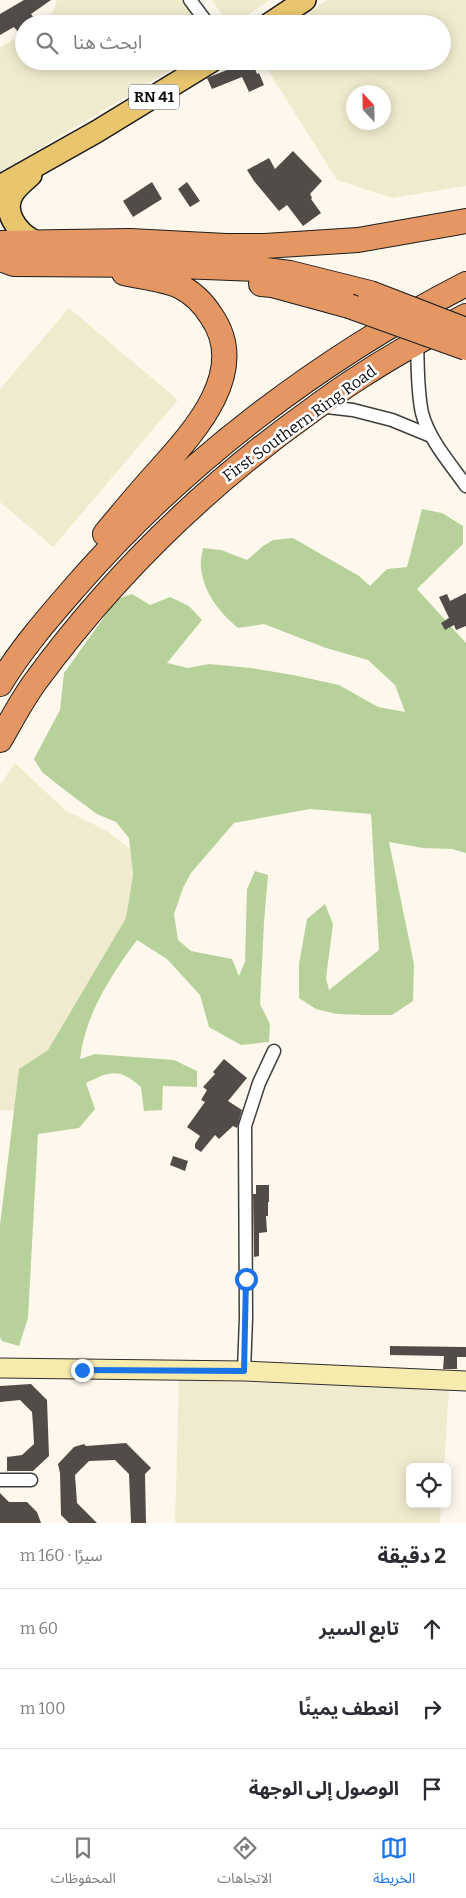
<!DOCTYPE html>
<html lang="ar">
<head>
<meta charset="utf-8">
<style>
	body { margin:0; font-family:Bitter,"Noto Sans Arabic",serif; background:#f2f2f3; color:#2b2b33; direction:rtl }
	.controls { position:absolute; right:15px; bottom:15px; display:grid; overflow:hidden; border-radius:8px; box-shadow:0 2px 12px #0003 }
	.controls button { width:45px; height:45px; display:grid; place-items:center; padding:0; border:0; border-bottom:1px solid #e1e1e2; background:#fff; color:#2b2b33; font:25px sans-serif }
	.compass { position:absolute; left:346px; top:85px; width:45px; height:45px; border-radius:50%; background:#fff; box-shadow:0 2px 12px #0003; rotate:338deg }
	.stop { position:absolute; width:15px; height:15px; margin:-11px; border:4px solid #1a73e8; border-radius:50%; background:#fff }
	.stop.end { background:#1a73e8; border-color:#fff; box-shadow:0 1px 5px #0008 }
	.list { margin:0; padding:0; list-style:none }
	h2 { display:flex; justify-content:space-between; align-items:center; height:65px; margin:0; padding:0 20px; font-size:21px }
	h2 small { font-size:16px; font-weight:400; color:#7c7c81 }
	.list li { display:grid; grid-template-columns:32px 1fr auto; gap:15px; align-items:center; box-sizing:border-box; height:80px; padding:0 20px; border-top:1px solid #e1e1e2 }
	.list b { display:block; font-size:19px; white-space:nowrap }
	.list em { font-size:16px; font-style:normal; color:#7c7c81 }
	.icon { flex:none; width:28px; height:28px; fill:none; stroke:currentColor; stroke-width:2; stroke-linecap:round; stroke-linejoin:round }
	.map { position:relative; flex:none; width:466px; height:1523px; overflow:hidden; direction:ltr }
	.search { position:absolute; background:#fff; box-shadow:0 2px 12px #0003; left:15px; right:15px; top:15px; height:55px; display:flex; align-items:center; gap:12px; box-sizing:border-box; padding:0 18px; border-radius:28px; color:#7c7c81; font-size:19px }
	.sheet { height:305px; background:#fff }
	nav { display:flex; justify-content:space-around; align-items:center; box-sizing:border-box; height:70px; border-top:1px solid #e1e1e2; background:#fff; font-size:14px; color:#7c7c81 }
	nav a { display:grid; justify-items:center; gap:2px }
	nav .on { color:#1a73e8 }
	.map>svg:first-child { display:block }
</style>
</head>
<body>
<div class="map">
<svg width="466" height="1523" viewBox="0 0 466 1523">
	<rect width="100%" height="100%" fill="#fdf8eb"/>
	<path fill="#f0ebce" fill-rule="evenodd" d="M57 0H182L200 24H39L51 17Z
		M212 0H270L234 24H228Z
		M327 0H466V186L392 198 337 180 262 61H442V24H292ZM354 92H384V122H354Z
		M24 33V61H186L0 172V47Z
		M69 308 178 400 53 547 0 502V389Z
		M15 763 65 810 107 831 130 849 133 875 126 918 48 1050 19 1069 15 1111 0 1110V785Z
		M179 1380 449 1389 444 1467H410V1504H441L440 1523H175Z"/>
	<path fill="#b6d29a" d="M422 509 442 513 463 526V544L417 589 466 643V853L452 849 423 848 389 842 414 964 413 1001 392 1015H363L337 1014 316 1009 299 998V964L307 919 325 904 333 924 326 978 329 990 379 950 371 814 310 809 234 823 191 873 183 888 174 914 178 940 191 951 232 959 239 976 245 962 247 889 255 871 268 875 264 922 260 1004 270 1024 269 1042 241 1045 209 1027 200 995 167 959 137 940C111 975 85 1015 80 1059L95 1054 174 1060 197 1071V1087L163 1086 162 1110 144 1111 141 1087C119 1068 111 1071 86 1083L95 1109 79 1128 38 1134 28 1318 19 1346 2 1341 0 1337V1225L19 1069 48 1050 126 918 133 875 129 838 116 822 97 814 66 791 42 772 34 759 60 710 64 673 117 599 132 594 150 605 170 597 189 606 202 620 167 663 188 668 209 664 251 668 293 675 339 685 378 707 405 712 395 685 368 660 326 648 264 624 238 628C219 612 204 593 201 568 200 561 202 554 203 548L221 550 247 560 263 546 273 540 293 538 359 576 370 586 387 569 407 567Z"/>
	<path fill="#524c49" d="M24 0H51L31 14 38 24H24V39L14 27 0 35V14Z
		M249 61H252L257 74 259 73 264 85 249 92 242 77 212 89 207 78Z
		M293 151 322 181 310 194 312 198 311 199 321 213 303 226 287 205 279 211 254 181 247 170 269 158 275 169Z
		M152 182 162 199 133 217 123 201Z
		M187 182 200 201 190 207 178 189Z
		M466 593V626L456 630 454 625 445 630 441 623 449 618 439 597 447 594 450 601Z
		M224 1059 247 1078 228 1101 242 1110 237 1128 233 1126 219 1139 215 1135 201 1152 195 1148V1144L200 1136 187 1127 205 1102 201 1100 207 1090 203 1087 215 1074 213 1072Z
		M173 1156 188 1161 185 1171 170 1165Z
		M256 1185H269V1202H268V1216H266L267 1232 259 1233V1256L254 1257 253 1194H256Z
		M390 1346 466 1347V1357H457V1369H443L444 1356 390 1355Z
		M31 1384 47 1400 49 1456 33 1471H7V1457L22 1455 34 1444 33 1425 32 1412 20 1400 0 1402V1386Z
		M126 1443 151 1468 145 1474 146 1523H131L129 1474 115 1460 89 1461 75 1475 77 1503 97 1523H69L61 1515 60 1473 58 1464 74 1447 84 1444 86 1446Z
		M0 1493 9 1502H27L37 1512 41 1523H0Z"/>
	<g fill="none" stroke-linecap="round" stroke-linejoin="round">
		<g stroke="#3e3e3e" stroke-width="15">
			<path id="minor" d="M190 0 208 24
				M417 342C418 365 417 390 422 413 429 440 450 463 466 486
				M318 406 353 410 392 420 431 436
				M244 1371 246 1318 245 1126 259 1083 274 1051
				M0 1480H31"/>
		</g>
		<g stroke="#2d2d2d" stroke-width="21">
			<path id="secondary" d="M0 1368 244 1371 466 1381"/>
		</g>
		<g stroke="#1c1c1c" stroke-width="24">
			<path id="primary" d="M269 24 305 0
				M31 175C26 180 19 185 14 192 1 211 17 232 34 241
				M0 186 96 132 212 61"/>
		</g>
		<g stroke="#1c1c1c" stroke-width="26">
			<path id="motorway" d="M0 243 130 241 226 246H265L358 240 466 221
				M0 259 14 264 154 265 257 269 290 273 370 293
				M261 284 272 285 349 306
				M105 534C119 517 134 499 149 482 186 440 252 376 212 317 204 304 194 293 179 286 163 279 141 277 124 273
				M0 684C21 649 49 617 76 586 184 462 320 359 466 284
				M0 740C11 721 22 700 35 682 112 577 205 486 312 410 327 399 342 388 358 378 393 355 429 335 466 316"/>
		</g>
		<use href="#minor" stroke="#fff" stroke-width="12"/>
		<use href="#secondary" stroke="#f6eaad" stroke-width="19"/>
		<use href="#primary" stroke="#e9c66e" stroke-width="21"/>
		<use href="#motorway" stroke="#e49762" stroke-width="24"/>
		<g stroke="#1c1c1c" stroke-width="26" stroke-linecap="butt">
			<path id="motorway-bridge" d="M370 293 466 330
				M349 306 466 348"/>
		</g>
		<use href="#motorway-bridge" stroke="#e49762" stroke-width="24"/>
	</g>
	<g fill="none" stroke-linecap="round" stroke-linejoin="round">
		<path stroke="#1a73e8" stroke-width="6" d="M82 1370 244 1371 246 1279"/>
	</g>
	<g text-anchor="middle" stroke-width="5" stroke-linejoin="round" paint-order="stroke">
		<rect fill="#fff" stroke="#545454" stroke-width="1" x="129" y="84.5" width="50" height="25" rx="4"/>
		<g font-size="15" font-weight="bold" fill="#0b0b0b">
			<text x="154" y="102">RN 41</text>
		</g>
		<g font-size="16" fill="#0b0b0b" stroke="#fff">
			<text transform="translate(299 423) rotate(-36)" y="6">First Southern Ring Road</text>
		</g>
	</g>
</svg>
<div class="controls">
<button><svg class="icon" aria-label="locate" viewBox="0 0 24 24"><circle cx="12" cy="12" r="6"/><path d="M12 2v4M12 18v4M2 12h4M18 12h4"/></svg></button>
</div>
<svg class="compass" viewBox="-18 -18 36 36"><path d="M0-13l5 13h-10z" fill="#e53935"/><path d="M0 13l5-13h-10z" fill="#7c7c81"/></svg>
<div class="stop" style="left:246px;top:1279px"></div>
<div class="stop end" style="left:82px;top:1370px"></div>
<div class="search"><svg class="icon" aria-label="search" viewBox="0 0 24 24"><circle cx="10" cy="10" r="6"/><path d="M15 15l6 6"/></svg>ابحث هنا</div>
</div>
<section class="sheet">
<h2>2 دقيقة<small>سيرًا · 160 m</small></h2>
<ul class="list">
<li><svg class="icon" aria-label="ahead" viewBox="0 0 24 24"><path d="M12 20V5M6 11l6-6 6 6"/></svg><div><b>تابع السير</b></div><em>60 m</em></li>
<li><svg class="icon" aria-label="right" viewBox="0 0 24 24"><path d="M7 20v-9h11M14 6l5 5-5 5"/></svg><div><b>انعطف يمينًا</b></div><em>100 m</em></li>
<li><svg class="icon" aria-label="arrive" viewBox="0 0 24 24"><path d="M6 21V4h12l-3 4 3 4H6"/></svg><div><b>الوصول إلى الوجهة</b></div></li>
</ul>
</section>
<nav>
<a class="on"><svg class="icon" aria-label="map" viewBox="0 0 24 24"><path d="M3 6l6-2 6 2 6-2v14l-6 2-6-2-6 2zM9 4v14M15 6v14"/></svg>الخريطة</a>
<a><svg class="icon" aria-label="directions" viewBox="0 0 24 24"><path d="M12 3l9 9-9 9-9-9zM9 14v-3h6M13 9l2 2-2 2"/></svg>الاتجاهات</a>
<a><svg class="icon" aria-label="saved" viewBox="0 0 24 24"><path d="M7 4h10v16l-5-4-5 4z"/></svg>المحفوظات</a>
</nav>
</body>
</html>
